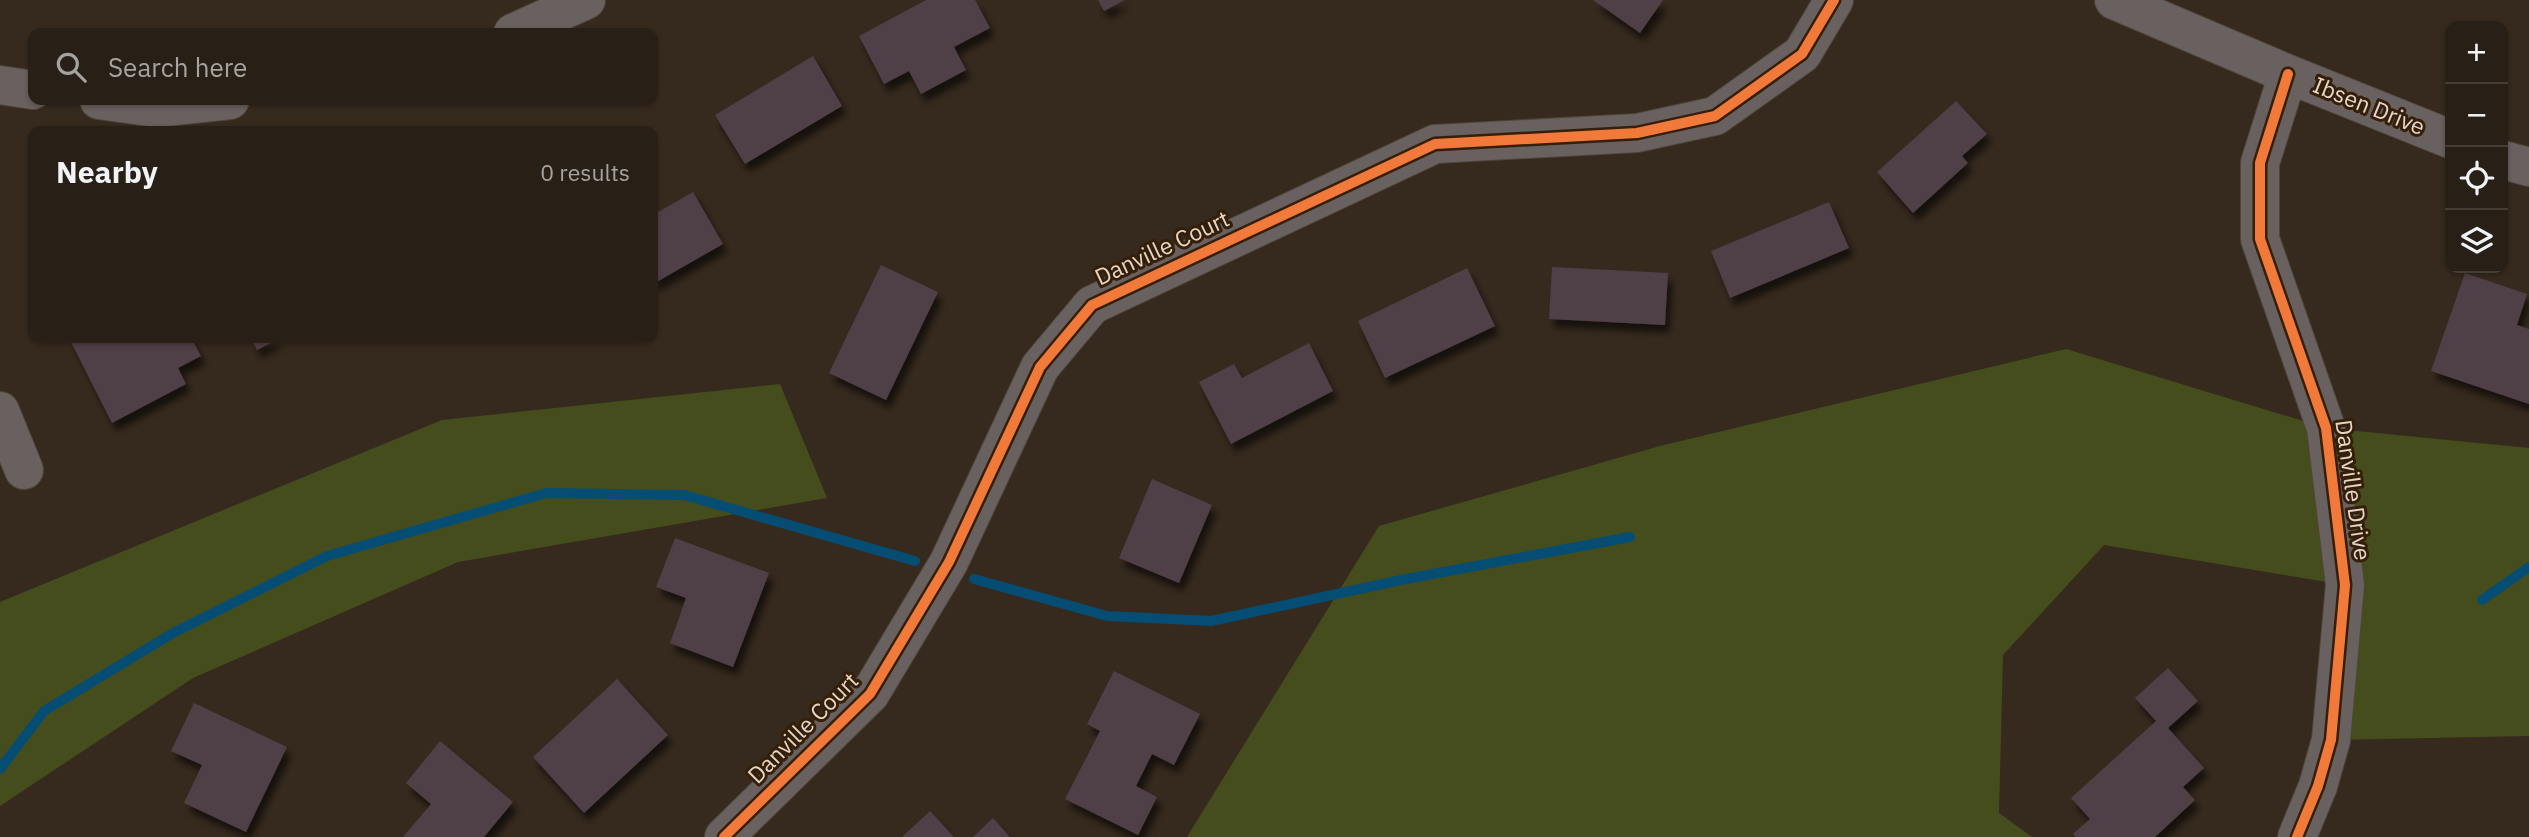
<!DOCTYPE html>
<html lang="en">
<head>
<meta charset="utf-8">
<style>
	body { margin:0; font-family:"IBM Plex Sans",sans-serif; background:#342d23; color:#f1f3f6 }
	.controls { position:absolute; right:21px; top:21px; display:grid; overflow:hidden; border-radius:14px; box-shadow:0 2px 5px #0004 }
	.controls button { width:63px; height:63px; display:grid; place-items:center; padding:0; border:0; border-bottom:2px solid #443e35; background:#282016; color:#f1f3f6; font:35px sans-serif }
	.list { margin:0; padding:0; list-style:none }
	h2 { display:flex; justify-content:space-between; align-items:center; height:91px; margin:0; padding:0 28px; font-size:30px }
	h2 small { font-size:23px; font-weight:400; color:#a5a3a1 }
	.icon { flex:none; width:38px; height:38px; fill:none; stroke:currentColor; stroke-width:2; stroke-linecap:round; stroke-linejoin:round }
	.map { position:relative; flex:none; width:2529px; height:837px; overflow:hidden }
	.search { position:absolute; background:#282016; box-shadow:0 2px 5px #0004; left:28px; top:28px; width:630px; height:77px; display:flex; align-items:center; gap:18px; box-sizing:border-box; padding:0 24px; border-radius:14px; color:#a5a3a1; font-size:26px }
	.panel { position:absolute; background:#282016; box-shadow:0 2px 5px #0004; left:28px; top:126px; width:630px; height:217px; border-radius:14px }
	.map>svg:first-child { display:block }
</style>
</head>
<body>
<div class="map">
<svg width="2529" height="837" viewBox="0 0 2529 837">
	<defs>
		<filter id="shadow"><feDropShadow dx="4.5" dy="8" stdDeviation="3.5" flood-color="#0009"/></filter>
	</defs>
	<rect width="100%" height="100%" fill="#362a1e"/>
	<path fill="#464d1d" d="M2066 349 2326 428 2529 448V736L2331 740 2345 585 2104 545 2003 655 1999 813 2032 837H1187L1379 526 1660 446Z
		M780 384 827 498 458 562 193 678 0 806V602L442 420Z"/>
	<g fill="none" stroke-linecap="round" stroke-linejoin="round">
		<path stroke="#064d73" stroke-width="10" d="M974 579 1107 616 1211 621 1401 580 1630 537
			M2482 600 2529 567
			M0 769 44 711 173 633 327 556 546 493 684 495 915 561"/>
	</g>
	<path fill="#4f3f47" filter="url(#shadow)" d="M926 0H975L990 28 954 47 966 70 921 94 909 71 884 84 859 36Z
		M1098 0H1125L1104 11Z
		M1593 0H1663L1640 33Z
		M813 56 842 106 745 164 715 115Z
		M1956 101 1987 134 1962 156 1968 163 1913 213 1877 172Z
		M693 192 723 244 653 284V215Z
		M1829 202 1849 248 1730 298 1711 251Z
		M881 265 938 292 886 400 829 373Z
		M1552 267 1668 273 1665 325 1549 319Z
		M1467 268 1495 326 1385 378 1358 321Z
		M2465 273 2527 294 2517 325 2529 329V404L2431 371Z
		M69 338H191L201 356 178 368 186 384 112 423Z
		M251 338H281L257 350Z
		M1309 343 1333 391 1231 444 1199 382 1234 364 1242 378Z
		M1152 479 1212 505 1179 583 1119 558Z
		M675 538 769 573 733 667 670 643 686 598 656 587Z
		M2168 668 2198 701 2168 728 2204 768 2183 787 2195 800 2155 837H2076L2073 834 2090 819 2071 798 2156 721 2135 698Z
		M1114 671 1200 714 1174 765 1152 754 1136 786 1157 797 1138 835 1065 799 1100 731 1087 724Z
		M617 679 668 735 584 813 533 757Z
		M194 703 287 747 246 832 184 803 202 765 171 751Z
		M440 741 513 802 484 837H403L431 804 406 783Z
		M930 811 954 837H902Z
		M993 818 1010 837H973Z"/>
	<g fill="none" stroke-linecap="round" stroke-linejoin="round">
		<g stroke="#50463b" stroke-width="40">
			<path id="minor" d="M2114 0 2288 74 2450 139
				M513 33 586 0
				M2288 74 2260 163V239L2326 428 2345 585 2331 740 2318 786 2297 837
				M0 85 33 90
				M99 100 156 108 230 100
				M2503 160 2529 167
				M0 411 24 470
				M724 837 870 694 949 562 1040 367 1092 305 1435 144 1637 133 1715 116 1802 54 1834 0"/>
		</g>
		<use href="#minor" stroke="#69615f" stroke-width="38"/>
		<g stroke="#351f09" stroke-width="15">
			<path id="cycleway" d="M2288 74 2260 163V239L2326 428 2345 585 2331 740 2318 786 2297 837
				M724 837 870 694 949 562 1040 367 1092 305 1435 144 1637 133 1715 116 1802 54 1834 0"/>
		</g>
		<use href="#cycleway" stroke="#f17a3a" stroke-width="10"/>
	</g>
	<g text-anchor="middle" stroke-width="6" stroke-linejoin="round" paint-order="stroke">
		<g font-size="23" fill="#e5d6ca" stroke="#351f09">
			<text transform="translate(2369 106) rotate(22)" y="8">Ibsen Drive</text>
			<text transform="translate(1162 248) rotate(-25)" y="8">Danville Court</text>
			<text transform="translate(2353 490) rotate(82)" y="8">Danville Drive</text>
			<text transform="translate(803 728) rotate(-45)" y="8">Danville Court</text>
		</g>
	</g>
</svg>
<div class="controls">
<button>+</button>
<button>−</button>
<button><svg class="icon" aria-label="locate" viewBox="0 0 24 24"><circle cx="12" cy="12" r="6"/><path d="M12 2v4M12 18v4M2 12h4M18 12h4"/></svg></button>
<button><svg class="icon" aria-label="layers" viewBox="0 0 24 24"><path d="M12 4l9 5-9 5-9-5zM3 14l9 5 9-5"/></svg></button>
</div>
<div class="search"><svg class="icon" aria-label="search" viewBox="0 0 24 24"><circle cx="10" cy="10" r="6"/><path d="M15 15l6 6"/></svg>Search here</div>
<section class="panel">
<h2>Nearby<small>0 results</small></h2>
<ul class="list">
</ul>
</section>
</div>
</body>
</html>
